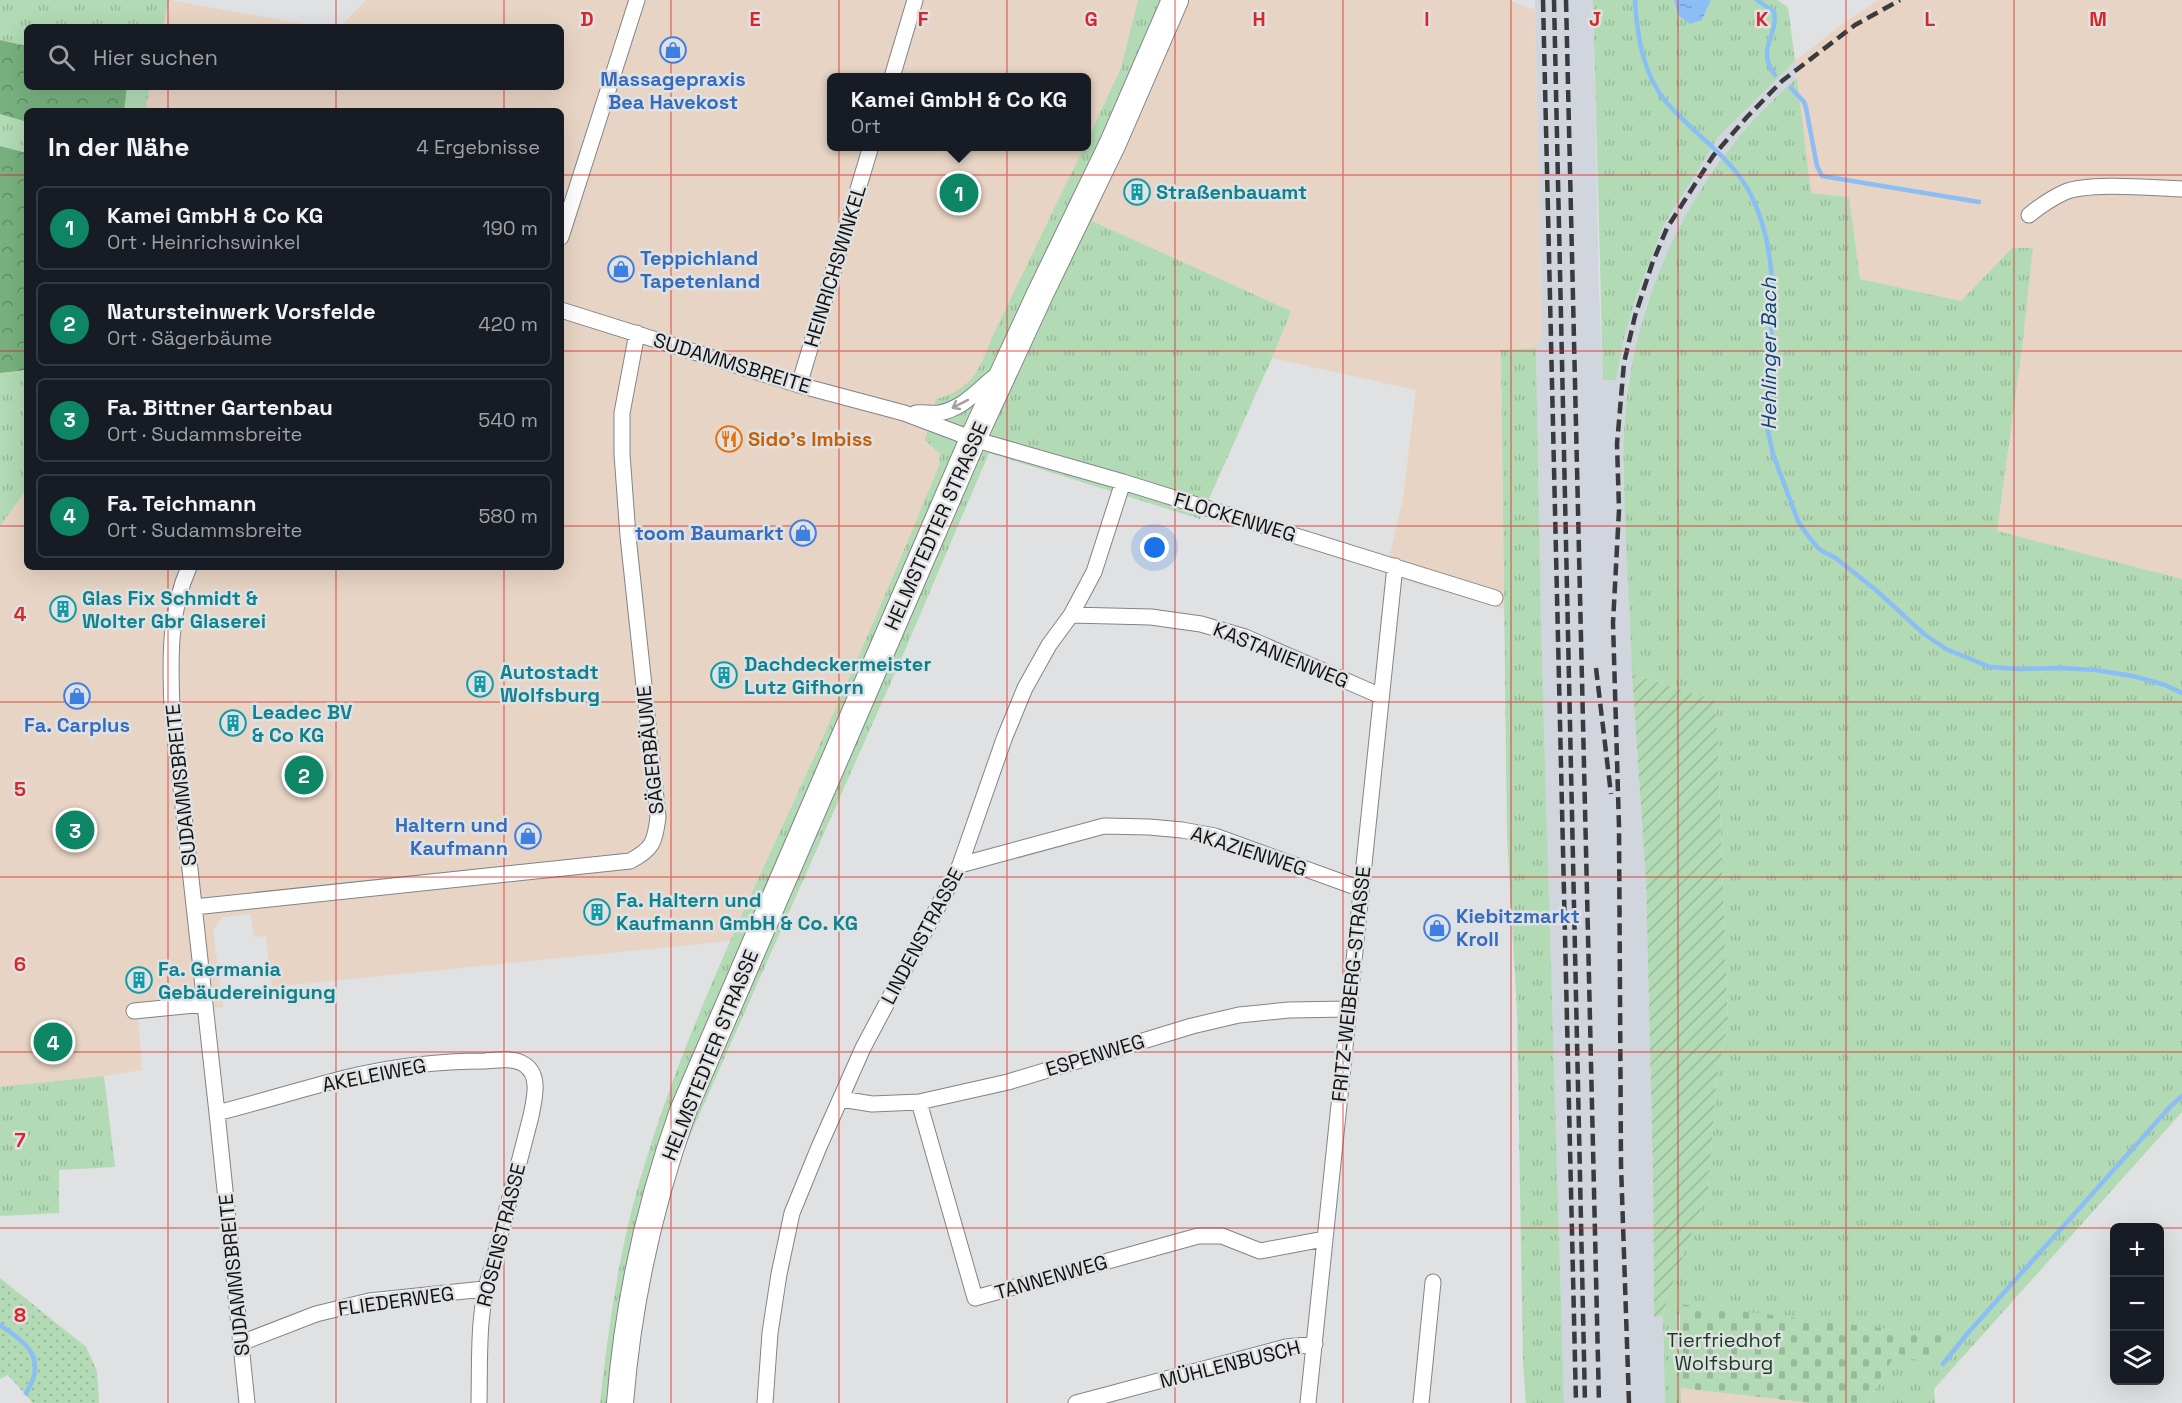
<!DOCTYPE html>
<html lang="de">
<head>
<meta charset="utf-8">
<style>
	body { margin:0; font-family:"Space Grotesk",sans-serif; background:#20242c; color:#f1f3f6 }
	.controls { position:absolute; right:18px; bottom:18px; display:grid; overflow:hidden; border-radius:9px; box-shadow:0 6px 24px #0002 }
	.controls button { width:54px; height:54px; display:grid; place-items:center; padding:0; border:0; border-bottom:2px solid #363941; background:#171b24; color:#f1f3f6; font:30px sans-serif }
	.you { position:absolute; left:1155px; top:548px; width:21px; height:21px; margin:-15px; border:4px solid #fff; border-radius:50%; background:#1a73e8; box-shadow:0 0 0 9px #1a73e833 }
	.badge { display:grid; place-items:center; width:39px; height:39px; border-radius:50%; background:#0e8565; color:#fff; font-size:20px; font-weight:700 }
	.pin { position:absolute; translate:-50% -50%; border:3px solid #fff; box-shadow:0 2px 6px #0006 }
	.popup { position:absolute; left:827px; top:73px; width:264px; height:78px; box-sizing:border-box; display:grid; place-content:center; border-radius:9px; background:#171b24; filter:drop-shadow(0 2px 4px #0005); font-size:20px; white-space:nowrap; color:#9ea1a6 }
	.popup b { font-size:22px; color:#f1f3f6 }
	.popup::after { content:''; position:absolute; left:50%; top:100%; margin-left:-12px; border:12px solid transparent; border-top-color:#171b24 }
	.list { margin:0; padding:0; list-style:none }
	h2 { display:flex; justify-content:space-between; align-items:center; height:78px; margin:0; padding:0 24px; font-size:26px }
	h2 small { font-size:20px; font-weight:400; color:#9ea1a6 }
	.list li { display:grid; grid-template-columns:39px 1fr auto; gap:18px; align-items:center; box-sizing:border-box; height:84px; margin:0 12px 12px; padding:0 12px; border:2px solid #363941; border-radius:9px }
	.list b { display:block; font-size:22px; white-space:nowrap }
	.list p { margin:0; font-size:20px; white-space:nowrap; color:#9ea1a6 }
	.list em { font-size:20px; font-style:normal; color:#9ea1a6 }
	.icon { flex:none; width:33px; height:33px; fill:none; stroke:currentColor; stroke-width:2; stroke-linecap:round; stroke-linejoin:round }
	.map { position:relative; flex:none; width:2182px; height:1403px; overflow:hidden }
	.search { position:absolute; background:#171b24; box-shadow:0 6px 24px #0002; left:24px; top:24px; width:540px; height:66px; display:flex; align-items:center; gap:15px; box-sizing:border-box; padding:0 21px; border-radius:9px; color:#9ea1a6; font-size:22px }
	.panel { position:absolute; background:#171b24; box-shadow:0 6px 24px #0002; left:24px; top:108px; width:540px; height:462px; border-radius:9px }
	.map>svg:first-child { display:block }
</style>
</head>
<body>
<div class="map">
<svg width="2182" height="1403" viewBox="0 0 2182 1403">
	<defs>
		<pattern id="grass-tufts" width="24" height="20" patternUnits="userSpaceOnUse" patternTransform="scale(1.5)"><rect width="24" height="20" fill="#b2dab5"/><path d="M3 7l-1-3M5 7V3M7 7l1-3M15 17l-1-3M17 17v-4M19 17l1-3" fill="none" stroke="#98ba9b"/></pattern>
		<pattern id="forest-crowns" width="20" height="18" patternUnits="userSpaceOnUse" patternTransform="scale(1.5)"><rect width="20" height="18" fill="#78b17f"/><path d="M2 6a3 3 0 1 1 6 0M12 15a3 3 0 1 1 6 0" fill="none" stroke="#618f67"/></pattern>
		<pattern id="cemetery-stones" width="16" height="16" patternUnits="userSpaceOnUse" patternTransform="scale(1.5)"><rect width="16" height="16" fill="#b2dab5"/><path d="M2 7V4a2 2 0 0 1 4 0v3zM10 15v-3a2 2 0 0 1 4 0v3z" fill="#98ba9b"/></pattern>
		<pattern id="park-dots" width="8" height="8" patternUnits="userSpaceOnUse" patternTransform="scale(1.5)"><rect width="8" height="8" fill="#b2dab5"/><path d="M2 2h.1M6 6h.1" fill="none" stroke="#98ba9b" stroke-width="1.8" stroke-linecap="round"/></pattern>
		<pattern id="garden-furrows" width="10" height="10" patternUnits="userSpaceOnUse" patternTransform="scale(1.5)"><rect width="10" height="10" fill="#b2dab5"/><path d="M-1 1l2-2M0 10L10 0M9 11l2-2" fill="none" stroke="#98ba9b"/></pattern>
		<pattern id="water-ripples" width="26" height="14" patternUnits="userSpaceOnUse" patternTransform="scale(1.5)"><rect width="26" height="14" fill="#8bbef4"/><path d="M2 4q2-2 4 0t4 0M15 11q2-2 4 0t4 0" fill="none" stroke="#77a2d0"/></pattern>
	</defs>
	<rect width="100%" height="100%" fill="#e0e1e3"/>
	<path fill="#d0d5de" d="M1535 0H1593L1599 291 1603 380H1616L1623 342 1635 300 1650 259 1663 226 1703 161 1719 136 1795 61 1797 78 1769 103 1729 149 1694 201 1677 233 1646 306 1628 382 1624 418 1623 464 1632 674 1646 881 1653 1174 1654 1317 1663 1316 1665 1403H1564L1541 629 1536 348 1542 336Z"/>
	<path fill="#e7d4c4" d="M169 0 320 27H163Z
		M366 0H1138L1121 68 1087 140 1086 77H832V146L1084 147 992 337 982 364 966 386 955 393 936 399 930 444 940 454 939 466 865 645 730 941 272 987 266 936 254 937 251 914 222 917 213 930 223 1007 138 1017 142 1070 104 1076 0 1087V526L27 489V567H561V111H145L150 87H561V27H340Z
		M1189 0H1508L1535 10 1542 336 1536 348 1501 351 1504 609 1385 575 1403 499 1416 390 1272 358 1291 311 1092 221Z
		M1878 0H2182V579L1997 531 2022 348 2033 248H2012L1961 301 1860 279 1849 197 1811 193 1795 61 1836 29Z
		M1680 1388 1812 1403H1681Z"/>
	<path fill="url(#grass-tufts)" d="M0 0H169L163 27H27V46L0 40Z
		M1138 0H1189L1092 221 1291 311 1272 358 1200 519 989 453 902 657 685 1147 667 1198 646 1288 631 1403H600C607 1339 617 1267 633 1205 674 1052 745 909 810 766 855 667 897 567 939 466L940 454 925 440 936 399C972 390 980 369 992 337L1084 147 1086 146 1087 140 1121 68Z
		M1593 0H1674L1678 15 1702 20 1711 0H1777L1788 7 1795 61 1719 136 1663 226 1635 300 1623 342 1616 380H1603Z
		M1797 78 1811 193 1849 197 1860 279 1961 301 2012 248H2033L2022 348 1997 531 2182 579V1112L1934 1389 1935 1403H1867L1896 1353 1931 1365 1955 1337 1679 1314 1681 1403H1665L1663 1316 1670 1291 1708 1190 1717 1075 1728 1023 1716 701 1632 674C1630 621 1627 568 1625 515 1624 482 1622 448 1625 415 1636 286 1699 162 1797 78Z
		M127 87H150L145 111H124Z
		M0 114 27 122V153L0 146Z
		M1536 348 1541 629 1564 1403H1526L1523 1363 1517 1012 1507 835 1501 350Z
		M27 370V489L0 526V373Z
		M104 1076 115 1167 59 1170V1213L0 1216V1087Z"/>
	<path fill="url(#forest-crowns)" d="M0 40 27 46V87H127L124 111H27V122L0 114Z
		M0 146 27 153V370L0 373Z"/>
	<path fill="url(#cemetery-stones)" d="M1680 1304 1955 1337 1931 1366 1896 1353 1867 1403H1812L1680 1388Z"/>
	<path fill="url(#park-dots)" d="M0 1278 86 1347 97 1371 99 1403H33L8 1375 0 1379Z"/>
	<path fill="url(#garden-furrows)" d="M1632 674 1716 701 1728 1023 1717 1075 1708 1190 1670 1291 1663 1316 1654 1317 1653 1174 1646 881Z"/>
	<path fill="url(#water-ripples)" d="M1674 0H1711L1702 20 1690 24 1678 15Z"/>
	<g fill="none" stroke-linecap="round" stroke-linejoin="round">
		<path stroke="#8bbef4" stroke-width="4.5" d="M1635 0C1637 36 1643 75 1667 103 1695 135 1733 158 1752 197 1785 265 1769 345 1765 418L1773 454 1798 521 1809 537 1819 549 1837 559 1877 591 1924 634 1946 649 1990 667 2019 669 2060 668 2095 670 2133 676 2165 685 2182 693
			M1757 0 1774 12C1779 36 1755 48 1775 75
			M1791 88 1804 102 1806 108 1817 166 1822 176 1979 202
			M0 1325C27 1343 48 1359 26 1393
			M1943 1364 1967 1334 2169 1108 2182 1096"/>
		<g stroke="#828385" stroke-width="17">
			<path id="street" d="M892 77 915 0
				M2029 215C2040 206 2052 198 2065 192 2091 182 2152 188 2182 189
				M561 237 637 0
				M561 310 799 385 904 413 973 439 1123 482 1495 598
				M799 385 871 146
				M916 413C923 412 932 414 939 413 966 408 979 387 1001 372
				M189 567C169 612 170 659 172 707L217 1113 247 1403
				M1071 615 1151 617 1201 624 1245 637 1381 696
				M960 865 1104 826 1149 827 1182 830 1215 836 1361 889
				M194 907 630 861C653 849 655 842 658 817L628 536 622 454V413L637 333
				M134 1011 205 1004
				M841 1099 872 1104 919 1102 1008 1082 1192 1026 1239 1015 1289 1010 1349 1009
				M919 1102 975 1298 1198 1236H1222L1260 1251 1324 1239
				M217 1113C260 1102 302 1089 345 1078 390 1067 438 1061 485 1061 497 1060 514 1057 525 1065 541 1076 534 1100 531 1116L492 1267C477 1310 480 1357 479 1403
				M241 1343 316 1314 369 1301 484 1289
				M765 1403 770 1333 779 1274 792 1213 819 1147 863 1048 960 865 1004 739 1025 688 1049 645 1071 615 1094 572 1123 482
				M1076 1403 1286 1347 1315 1344
				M1308 1403 1395 566
				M1421 1403 1433 1282"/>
		</g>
		<g stroke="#828385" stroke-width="28">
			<path id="primary" d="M620 1403C628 1303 649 1206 683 1111L973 439 1040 294 1113 143 1175 0"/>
		</g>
		<use href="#street" stroke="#fff" stroke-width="15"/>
		<use href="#primary" stroke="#fff" stroke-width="26"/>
		<path stroke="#3b3b3d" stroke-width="4.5" stroke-dasharray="12 6" stroke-linecap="butt" d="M1543 0 1576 1403
			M1554 0 1585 1403
			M1566 0 1599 1403
			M1596 668 1611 794
			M1629 1403 1621 1165 1619 827 1613 623 1619 510 1617 444 1624 363 1635 316 1652 264 1667 228 1713 156 1747 117 1782 81 1855 25 1900 0"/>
	</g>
	<defs><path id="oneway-shaft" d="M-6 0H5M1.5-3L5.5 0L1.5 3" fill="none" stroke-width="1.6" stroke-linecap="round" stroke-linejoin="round" transform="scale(1.5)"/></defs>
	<use stroke="#a0a0a1" href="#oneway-shaft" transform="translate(960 404) rotate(153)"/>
	<path fill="none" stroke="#d62828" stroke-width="1.5" stroke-opacity="0.55" d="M168 0V27M336 0V27M504 0V27M671 0V1403M839 0V1403M1007 0V1403M1175 0V1403M1343 0V1403M1511 0V1403M1678 0V1403M1846 0V1403M2014 0V1403M168 87V111M336 87V111M504 87V111M0 175H27M561 175H2182M0 351H27M561 351H2182M0 526H27M561 526H2182M168 567V1403M336 567V1403M504 567V1403M0 702H2182M0 877H2182M0 1052H2182M0 1228H2114M2160 1228H2182"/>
	<defs>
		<g id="shop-ring" transform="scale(1.35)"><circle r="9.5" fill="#e0e1e3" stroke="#3f7fe0" stroke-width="1.5"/><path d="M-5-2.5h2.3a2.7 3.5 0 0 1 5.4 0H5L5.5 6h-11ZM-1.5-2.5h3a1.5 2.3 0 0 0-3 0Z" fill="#3f7fe0"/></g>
		<g id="building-ring" transform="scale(1.35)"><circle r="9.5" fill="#e0e1e3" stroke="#0f9aa8" stroke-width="1.5"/><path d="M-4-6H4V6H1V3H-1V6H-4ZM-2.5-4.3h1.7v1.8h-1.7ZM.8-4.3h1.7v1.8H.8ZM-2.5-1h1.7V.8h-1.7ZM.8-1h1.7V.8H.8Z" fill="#0f9aa8"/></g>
		<g id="restaurant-ring" transform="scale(1.35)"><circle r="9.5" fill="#e0e1e3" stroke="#e8710a" stroke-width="1.5"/><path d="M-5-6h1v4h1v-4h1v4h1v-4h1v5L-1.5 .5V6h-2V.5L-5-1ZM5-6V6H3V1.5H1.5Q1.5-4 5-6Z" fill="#e8710a"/></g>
	</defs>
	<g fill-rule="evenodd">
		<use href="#shop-ring" x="673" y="50"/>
		<use href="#building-ring" x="1137" y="192"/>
		<use href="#shop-ring" x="621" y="269"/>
		<use href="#restaurant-ring" x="729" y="439"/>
		<use href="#shop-ring" x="803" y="533"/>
		<use href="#building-ring" x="63" y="609"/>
		<use href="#building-ring" x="724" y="675"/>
		<use href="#building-ring" x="480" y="684"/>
		<use href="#shop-ring" x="77" y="696"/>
		<use href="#building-ring" x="233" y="723"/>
		<use href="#shop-ring" x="528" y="836"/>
		<use href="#building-ring" x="597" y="912"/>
		<use href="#shop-ring" x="1437" y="928"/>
		<use href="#building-ring" x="139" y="980"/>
	</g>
	<g text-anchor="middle" stroke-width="5" stroke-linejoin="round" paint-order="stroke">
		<g font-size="20" font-weight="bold" fill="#366cbe" stroke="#e0e1e3">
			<text x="673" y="86">Massagepraxis<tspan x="673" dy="23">Bea Havekost</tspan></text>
			<text x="640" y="265" text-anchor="start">Teppichland<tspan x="640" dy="23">Tapetenland</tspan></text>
			<text x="784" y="540" text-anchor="end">toom Baumarkt</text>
			<text x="77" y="732">Fa. Carplus</text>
			<text x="508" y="832" text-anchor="end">Haltern und<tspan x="508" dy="23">Kaufmann</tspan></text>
			<text x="1456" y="923" text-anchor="start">Kiebitzmarkt<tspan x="1456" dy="23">Kroll</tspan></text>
		</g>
		<g font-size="20" font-weight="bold" fill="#0d838f" stroke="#e0e1e3" text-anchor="start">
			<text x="1156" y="199">Straßenbauamt</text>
			<text x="82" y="605">Glas Fix Schmidt &amp;<tspan x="82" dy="23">Wolter Gbr Glaserei</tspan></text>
			<text x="744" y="671">Dachdeckermeister<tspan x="744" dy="23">Lutz Gifhorn</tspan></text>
			<text x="500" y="679">Autostadt<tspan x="500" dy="23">Wolfsburg</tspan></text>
			<text x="252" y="719">Leadec BV<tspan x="252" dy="23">&amp; Co KG</tspan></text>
			<text x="616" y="907">Fa. Haltern und<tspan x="616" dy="23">Kaufmann GmbH &amp; Co. KG</tspan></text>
			<text x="158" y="976">Fa. Germania<tspan x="158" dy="23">Gebäudereinigung</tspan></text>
		</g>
		<g font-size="20" fill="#121213" stroke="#e0e1e3">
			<text transform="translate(835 266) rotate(-73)" y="7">HEINRICHSWINKEL</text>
			<text transform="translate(732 363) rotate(17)" y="7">SUDAMMSBREITE</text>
			<text transform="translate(1235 517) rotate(17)" y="7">FLOCKENWEG</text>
			<text transform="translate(936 526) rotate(-66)" y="7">HELMSTEDTER STRASSE</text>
			<text transform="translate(1281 655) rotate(22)" y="7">KASTANIENWEG</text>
			<text transform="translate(650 750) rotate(-96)" y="7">SÄGERBÄUME</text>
			<text transform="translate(181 785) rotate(-96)" y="7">SUDAMMSBREITE</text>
			<text transform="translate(1249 851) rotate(18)" y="7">AKAZIENWEG</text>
			<text transform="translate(922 936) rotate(-62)" y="7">LINDENSTRASSE</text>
			<text transform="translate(1351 984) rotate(-84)" y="7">FRITZ-WEIBERG-STRASSE</text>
			<text transform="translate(710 1055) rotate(-68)" y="7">HELMSTEDTER STRASSE</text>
			<text transform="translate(1095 1055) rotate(-17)" y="7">ESPENWEG</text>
			<text transform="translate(374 1075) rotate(-11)" y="7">AKELEIWEG</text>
			<text transform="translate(501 1235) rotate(-76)" y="7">ROSENSTRASSE</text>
			<text transform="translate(234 1275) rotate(-96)" y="7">SUDAMMSBREITE</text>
			<text transform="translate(1051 1277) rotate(-16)" y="7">TANNENWEG</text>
			<text transform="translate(396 1301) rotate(-8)" y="7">FLIEDERWEG</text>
			<text transform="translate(1230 1364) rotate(-14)" y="7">MÜHLENBUSCH</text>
		</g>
		<g font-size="20" font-weight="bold" fill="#c56008" stroke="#e0e1e3" text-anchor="start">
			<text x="748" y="446">Sido's Imbiss</text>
		</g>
		<g font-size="20" fill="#153e1d" stroke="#e0e1e3">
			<text x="1724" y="1347">Tierfriedhof<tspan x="1724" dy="23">Wolfsburg</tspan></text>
		</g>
		<g font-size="21" font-style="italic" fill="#0f4576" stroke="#e0e1e3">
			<text transform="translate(1769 354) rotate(-90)" y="7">Hehlinger Bach</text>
		</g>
	</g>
	<g font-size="20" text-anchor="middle" font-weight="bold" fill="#d62828" stroke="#e0e1e3" stroke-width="5" stroke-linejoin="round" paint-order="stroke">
		<text x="587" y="26">D</text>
		<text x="755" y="26">E</text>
		<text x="923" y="26">F</text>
		<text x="1091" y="26">G</text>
		<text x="1259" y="26">H</text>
		<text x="1427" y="26">I</text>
		<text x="1595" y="26">J</text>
		<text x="1762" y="26">K</text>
		<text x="1930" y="26">L</text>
		<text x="2098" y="26">M</text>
		<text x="20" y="621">4</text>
		<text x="20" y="796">5</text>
		<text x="20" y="971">6</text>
		<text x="20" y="1147">7</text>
		<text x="20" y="1322">8</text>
	</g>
</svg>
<div class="controls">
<button>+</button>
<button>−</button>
<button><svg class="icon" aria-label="layers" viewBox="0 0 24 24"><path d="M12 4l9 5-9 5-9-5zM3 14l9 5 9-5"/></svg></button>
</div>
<div class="you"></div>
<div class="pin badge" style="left:959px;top:193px">1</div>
<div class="popup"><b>Kamei GmbH &amp; Co KG</b>Ort</div>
<div class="pin badge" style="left:304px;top:775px">2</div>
<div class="pin badge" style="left:75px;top:830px">3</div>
<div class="pin badge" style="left:53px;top:1042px">4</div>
<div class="search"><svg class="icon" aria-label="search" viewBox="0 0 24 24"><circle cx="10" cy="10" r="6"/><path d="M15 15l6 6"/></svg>Hier suchen</div>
<section class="panel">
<h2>In der Nähe<small>4 Ergebnisse</small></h2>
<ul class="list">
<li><span class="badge">1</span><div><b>Kamei GmbH &amp; Co KG</b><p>Ort · Heinrichswinkel</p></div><em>190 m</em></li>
<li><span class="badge">2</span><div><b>Natursteinwerk Vorsfelde</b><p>Ort · Sägerbäume</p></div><em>420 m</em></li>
<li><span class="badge">3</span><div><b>Fa. Bittner Gartenbau</b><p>Ort · Sudammsbreite</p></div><em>540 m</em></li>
<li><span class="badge">4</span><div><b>Fa. Teichmann</b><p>Ort · Sudammsbreite</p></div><em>580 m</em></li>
</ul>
</section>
</div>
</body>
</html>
